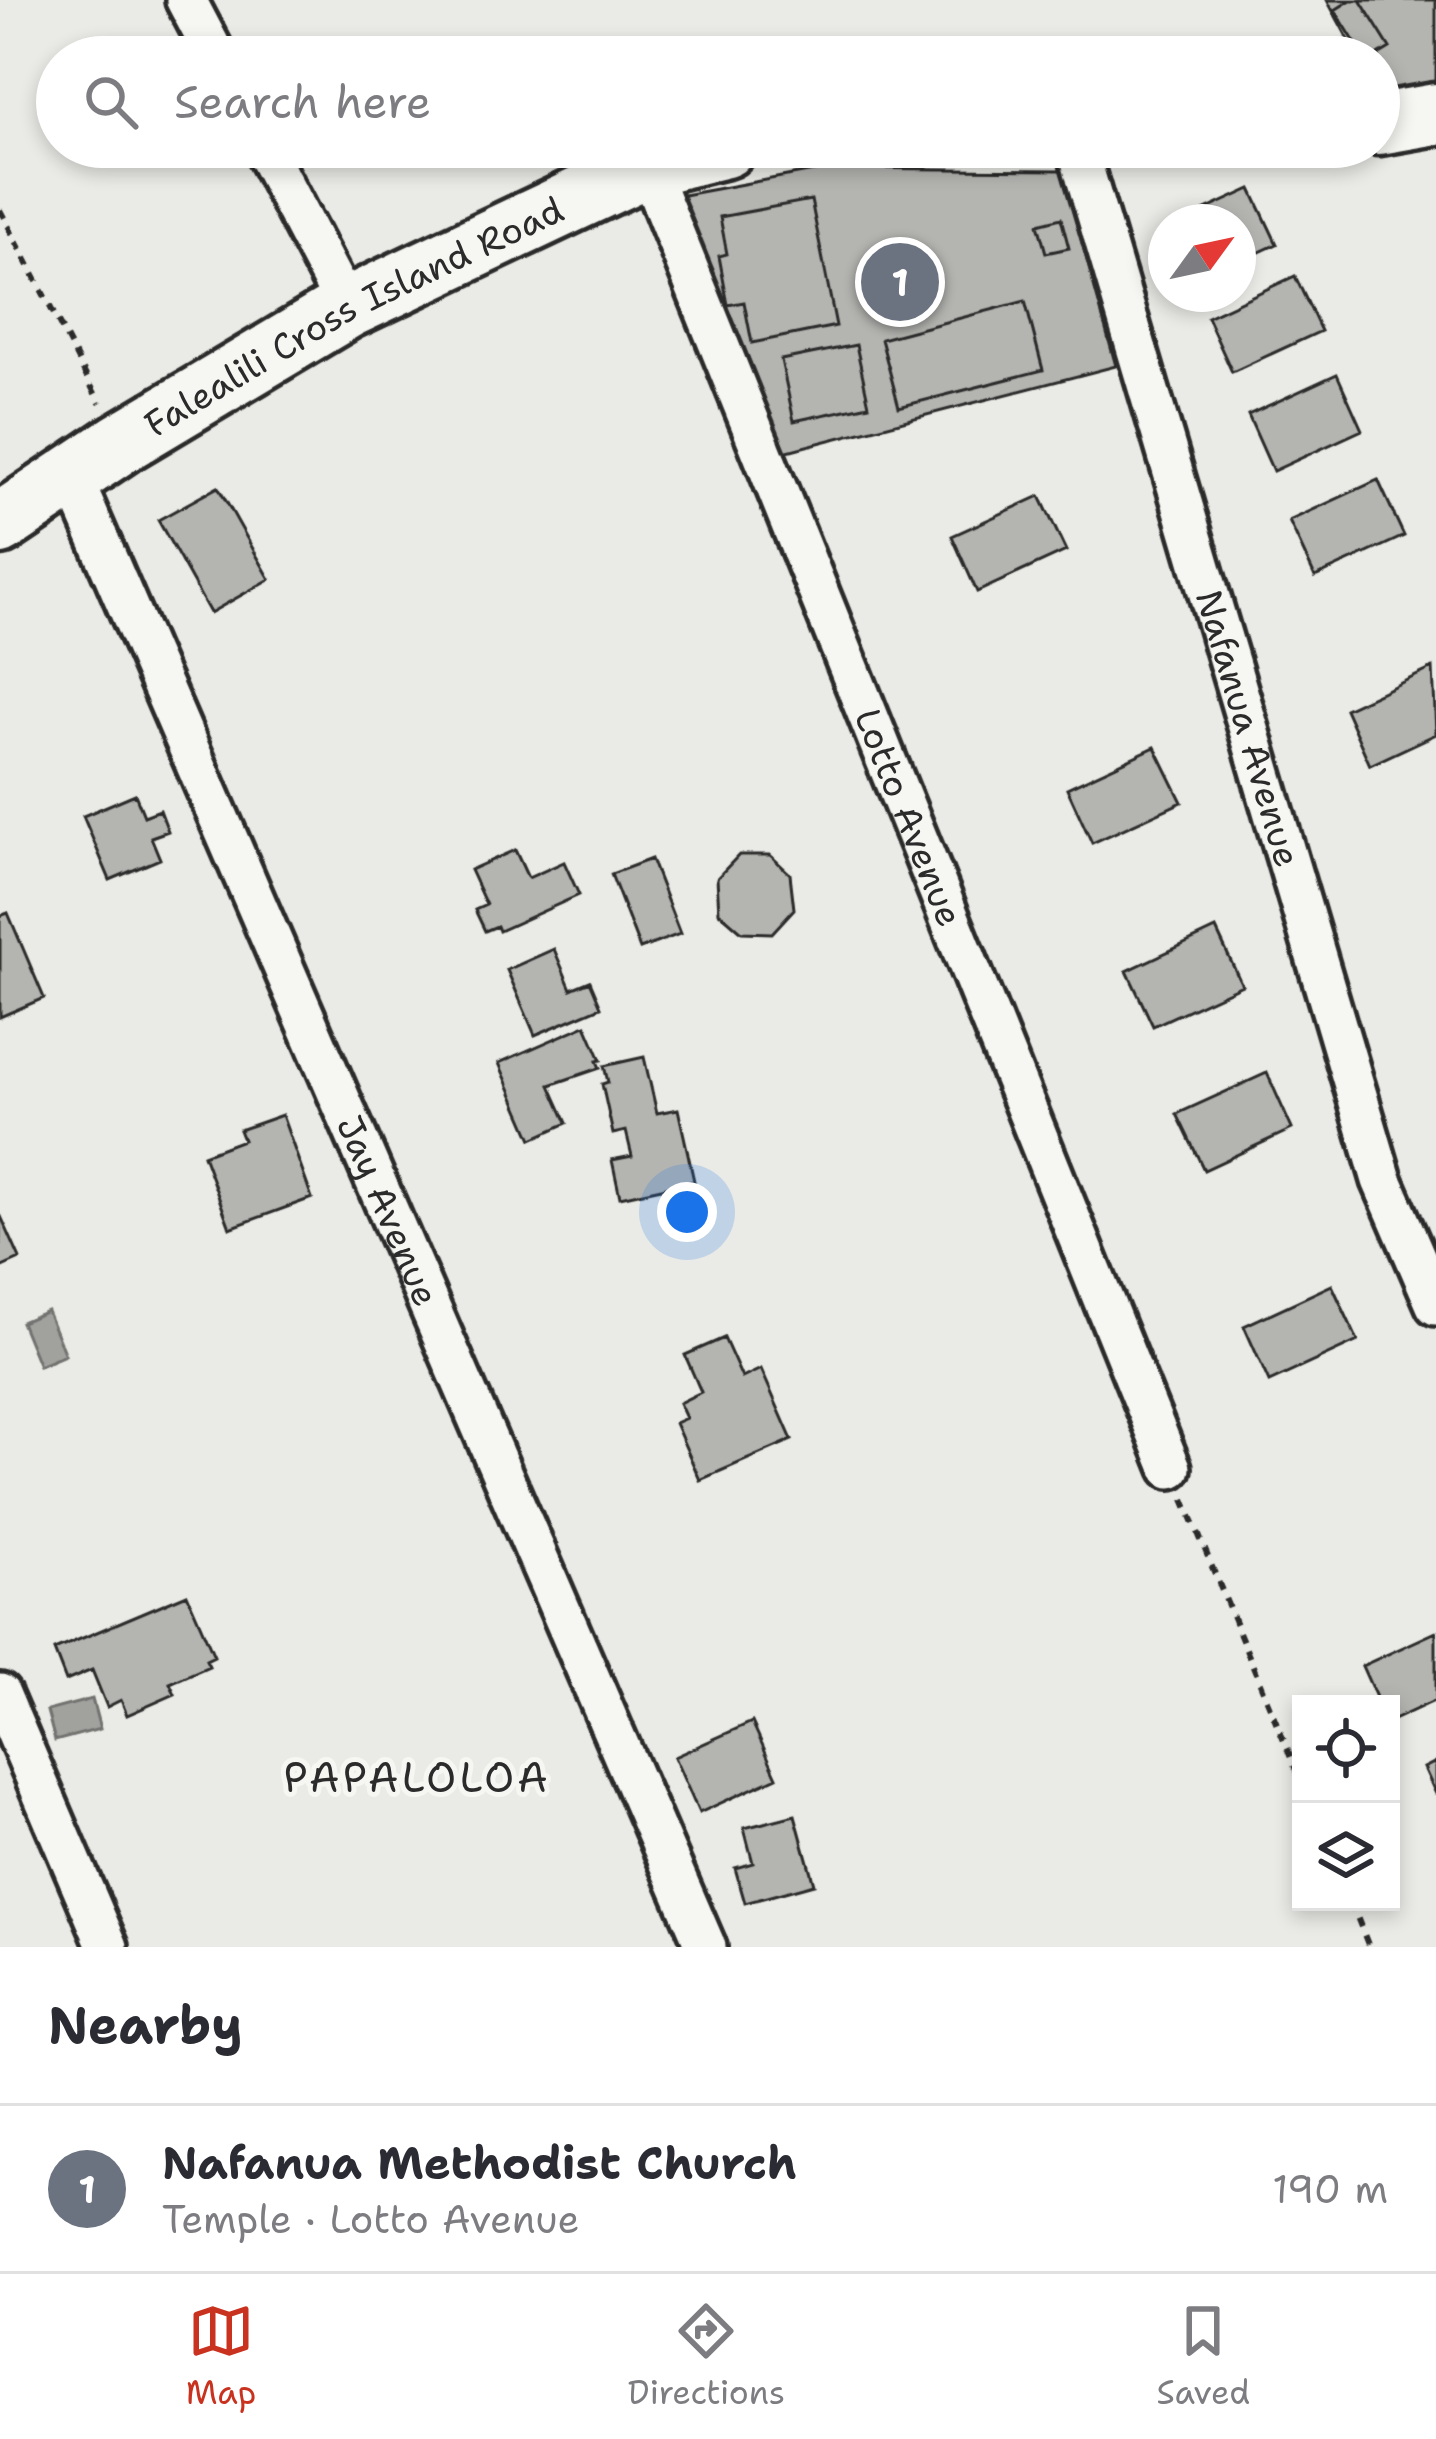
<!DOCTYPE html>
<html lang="en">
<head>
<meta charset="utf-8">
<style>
	body { margin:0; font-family:"Shantell Sans",sans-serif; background:#f7f7f7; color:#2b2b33 }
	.controls { position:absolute; right:36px; bottom:36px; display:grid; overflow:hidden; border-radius:0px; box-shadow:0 6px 18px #0003 }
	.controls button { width:108px; height:108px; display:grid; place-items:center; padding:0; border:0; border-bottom:3px solid #e1e1e2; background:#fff; color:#2b2b33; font:60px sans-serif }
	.compass { position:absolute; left:1148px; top:204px; width:108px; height:108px; border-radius:50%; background:#fff; box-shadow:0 6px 18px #0003; rotate:57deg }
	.you { position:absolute; left:687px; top:1212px; width:42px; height:42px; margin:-30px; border:9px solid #fff; border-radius:50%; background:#1a73e8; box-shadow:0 0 0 18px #1a73e833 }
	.badge { display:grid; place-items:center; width:78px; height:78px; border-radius:50%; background:#c8321e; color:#fff; font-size:39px; font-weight:700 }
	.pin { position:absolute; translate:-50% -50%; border:6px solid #fff; box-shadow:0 3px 12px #0006 }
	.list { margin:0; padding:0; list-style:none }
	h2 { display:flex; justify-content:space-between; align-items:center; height:156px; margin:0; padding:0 48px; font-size:51px }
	h2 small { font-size:39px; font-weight:400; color:#7c7c81 }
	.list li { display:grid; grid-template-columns:78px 1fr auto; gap:36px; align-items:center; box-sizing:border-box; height:168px; padding:0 48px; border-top:3px solid #e1e1e2 }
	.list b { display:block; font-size:45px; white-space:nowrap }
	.list p { margin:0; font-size:39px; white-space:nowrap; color:#7c7c81 }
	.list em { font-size:39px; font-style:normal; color:#7c7c81 }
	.icon { flex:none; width:66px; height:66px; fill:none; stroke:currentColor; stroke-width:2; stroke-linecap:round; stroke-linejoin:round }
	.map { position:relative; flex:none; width:1436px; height:1947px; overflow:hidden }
	.search { position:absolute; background:#fff; box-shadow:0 6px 18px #0003; left:36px; right:36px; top:36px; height:132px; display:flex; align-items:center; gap:30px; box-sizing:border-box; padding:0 42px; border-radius:66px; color:#7c7c81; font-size:45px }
	.sheet { height:324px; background:#fff }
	nav { display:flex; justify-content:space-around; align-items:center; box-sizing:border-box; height:168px; border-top:3px solid #e1e1e2; background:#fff; font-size:33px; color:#7c7c81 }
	nav a { display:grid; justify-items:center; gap:6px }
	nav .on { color:#c8321e }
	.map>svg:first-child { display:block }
</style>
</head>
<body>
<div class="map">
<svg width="1436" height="1947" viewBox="0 0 1436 1947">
	<rect width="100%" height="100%" fill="#eaeae6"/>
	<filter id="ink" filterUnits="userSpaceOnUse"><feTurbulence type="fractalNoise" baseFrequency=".00833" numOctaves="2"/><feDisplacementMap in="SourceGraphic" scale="24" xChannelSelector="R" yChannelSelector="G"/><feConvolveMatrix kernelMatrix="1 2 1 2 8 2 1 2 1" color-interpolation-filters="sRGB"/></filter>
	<g filter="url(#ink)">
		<path fill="#a1a19e" stroke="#727270" stroke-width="3" d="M47 1311 65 1355 39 1366 21 1322Z
			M92 1699 100 1729 55 1741 47 1711Z"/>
		<path fill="#b4b4b1" stroke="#2b2b2b" stroke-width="3" d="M1327 0H1436V95H1379V57H1358Z
			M1351 0H1360L1390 48 1375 57H1364L1335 10Z
			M830 168 1062 170 1116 366 776 454 673 197Z
			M1251 189 1277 244 1238 262V222H1179Z
			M811 200 836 326 752 343 744 302 728 305 719 256 727 254 720 217Z
			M1061 218 1069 248 1046 253 1038 224Z
			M1295 276 1321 331 1232 372 1207 317Z
			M1025 301 1043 370 899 407 881 339Z
			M856 345 869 405 794 421 781 360Z
			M1337 374 1362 430 1273 471 1248 415Z
			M1378 480 1404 536 1315 577 1289 521Z
			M218 487 270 579 210 613 158 520Z
			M1040 496 1066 551 977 592 952 536Z
			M1433 668 1436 734 1370 765 1345 709Z
			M1155 747 1182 802 1092 843 1067 788Z
			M135 794 144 816 160 810 168 831 151 837 160 859 110 880 83 816Z
			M515 850 528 878 564 862 579 895 499 931 497 926 485 931 475 910 486 905 470 870Z
			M739 855H770L790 874 794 909 772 933 742 932 719 912 717 878Z
			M651 859 680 934 640 949 611 874Z
			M8 913 44 998 0 1017V916Z
			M1216 929 1242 985 1153 1026 1127 971Z
			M554 949 571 989 590 981 601 1007 535 1035 507 970Z
			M586 1025 601 1060 597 1061 600 1068 550 1085 567 1123 532 1139 499 1063Z
			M644 1057 657 1113 678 1109 694 1181 620 1197 612 1160 632 1156 626 1131 613 1134 602 1084 608 1082 604 1066Z
			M1267 1073 1292 1129 1204 1170 1177 1114Z
			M282 1115 312 1198 230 1228 203 1155 243 1140 239 1130Z
			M0 1214 20 1259 0 1268Z
			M1332 1285 1358 1341 1269 1382 1244 1326Z
			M724 1338 742 1378 761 1369 792 1440 700 1480 675 1423 686 1418 679 1403 701 1392 685 1355Z
			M187 1594 214 1656 206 1660 209 1666 170 1683 175 1694 127 1715 121 1700 107 1707 92 1670 66 1681 54 1650Z
			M1436 1632V1700L1391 1721V1704H1379L1362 1666Z
			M752 1722 777 1777 699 1813 674 1757Z
			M1436 1762V1794L1424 1768Z
			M795 1815 814 1884 745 1903 735 1868 753 1863 744 1828Z"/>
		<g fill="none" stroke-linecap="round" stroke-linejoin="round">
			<g stroke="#2b2b2b" stroke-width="48">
				<g id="minor">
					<path d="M186 0 216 57"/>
					<path d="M263 147 347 308"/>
					<path id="s1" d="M1077 147 1382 1180 1436 1305"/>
					<path id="s2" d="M647 166 1171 1468"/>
					<path id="s3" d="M71 475 706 1947"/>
					<path d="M0 1694 108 1947"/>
				</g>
			</g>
			<g stroke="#2b2b2b" stroke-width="69">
				<g id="primary">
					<path d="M1379 124 1436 114"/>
					<path id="s4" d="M0 524 121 443 347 308 647 166 725 147"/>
				</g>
			</g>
			<path stroke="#2b2b2b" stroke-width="6" stroke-dasharray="9 9" stroke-linecap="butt" d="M0 210 100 403
				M1184 1499 1301 1782
				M1351 1902 1369 1947"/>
			<use href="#minor" stroke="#f6f6f2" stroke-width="39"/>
			<use href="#primary" stroke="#f6f6f2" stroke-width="60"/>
		</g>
	</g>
	<g text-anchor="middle" stroke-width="10" stroke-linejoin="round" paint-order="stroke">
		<g font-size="36" fill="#2b2b2b" stroke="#f6f6f2">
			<text dy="13" stroke="none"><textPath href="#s4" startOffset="411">Falealili Cross Island Road</textPath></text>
			<text dy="13" stroke="none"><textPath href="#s1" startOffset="606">Nafanua Avenue</textPath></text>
			<text dy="13" stroke="none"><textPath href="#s2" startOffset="702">Lotto Avenue</textPath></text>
			<text dy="13" stroke="none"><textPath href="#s3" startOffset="801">Jay Avenue</textPath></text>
		</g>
		<g font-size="42" letter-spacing="3" fill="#2b2b2b" stroke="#f6f6f2">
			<text x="417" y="1792">PAPALOLOA</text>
		</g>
	</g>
</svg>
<div class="controls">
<button><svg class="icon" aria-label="locate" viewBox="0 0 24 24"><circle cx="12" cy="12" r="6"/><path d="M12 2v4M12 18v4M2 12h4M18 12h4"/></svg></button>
<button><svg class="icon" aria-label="layers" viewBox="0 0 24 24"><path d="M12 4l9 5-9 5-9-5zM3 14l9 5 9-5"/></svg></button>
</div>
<svg class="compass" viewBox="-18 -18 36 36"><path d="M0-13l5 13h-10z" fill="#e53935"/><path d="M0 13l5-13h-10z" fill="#7c7c81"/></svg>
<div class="you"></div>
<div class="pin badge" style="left:900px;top:282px;background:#6b7280">1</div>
<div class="search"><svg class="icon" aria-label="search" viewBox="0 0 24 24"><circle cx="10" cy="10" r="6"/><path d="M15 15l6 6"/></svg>Search here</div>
</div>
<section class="sheet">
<h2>Nearby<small></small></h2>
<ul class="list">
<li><span class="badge" style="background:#6b7280">1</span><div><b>Nafanua Methodist Church</b><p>Temple · Lotto Avenue</p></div><em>190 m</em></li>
</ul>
</section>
<nav>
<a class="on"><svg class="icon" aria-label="map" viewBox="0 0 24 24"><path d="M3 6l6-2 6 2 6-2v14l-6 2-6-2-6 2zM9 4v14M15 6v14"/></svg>Map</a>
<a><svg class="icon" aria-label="directions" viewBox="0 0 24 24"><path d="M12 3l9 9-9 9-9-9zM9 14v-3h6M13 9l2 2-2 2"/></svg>Directions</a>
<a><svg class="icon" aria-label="saved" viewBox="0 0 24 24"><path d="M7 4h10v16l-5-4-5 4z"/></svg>Saved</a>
</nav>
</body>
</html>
